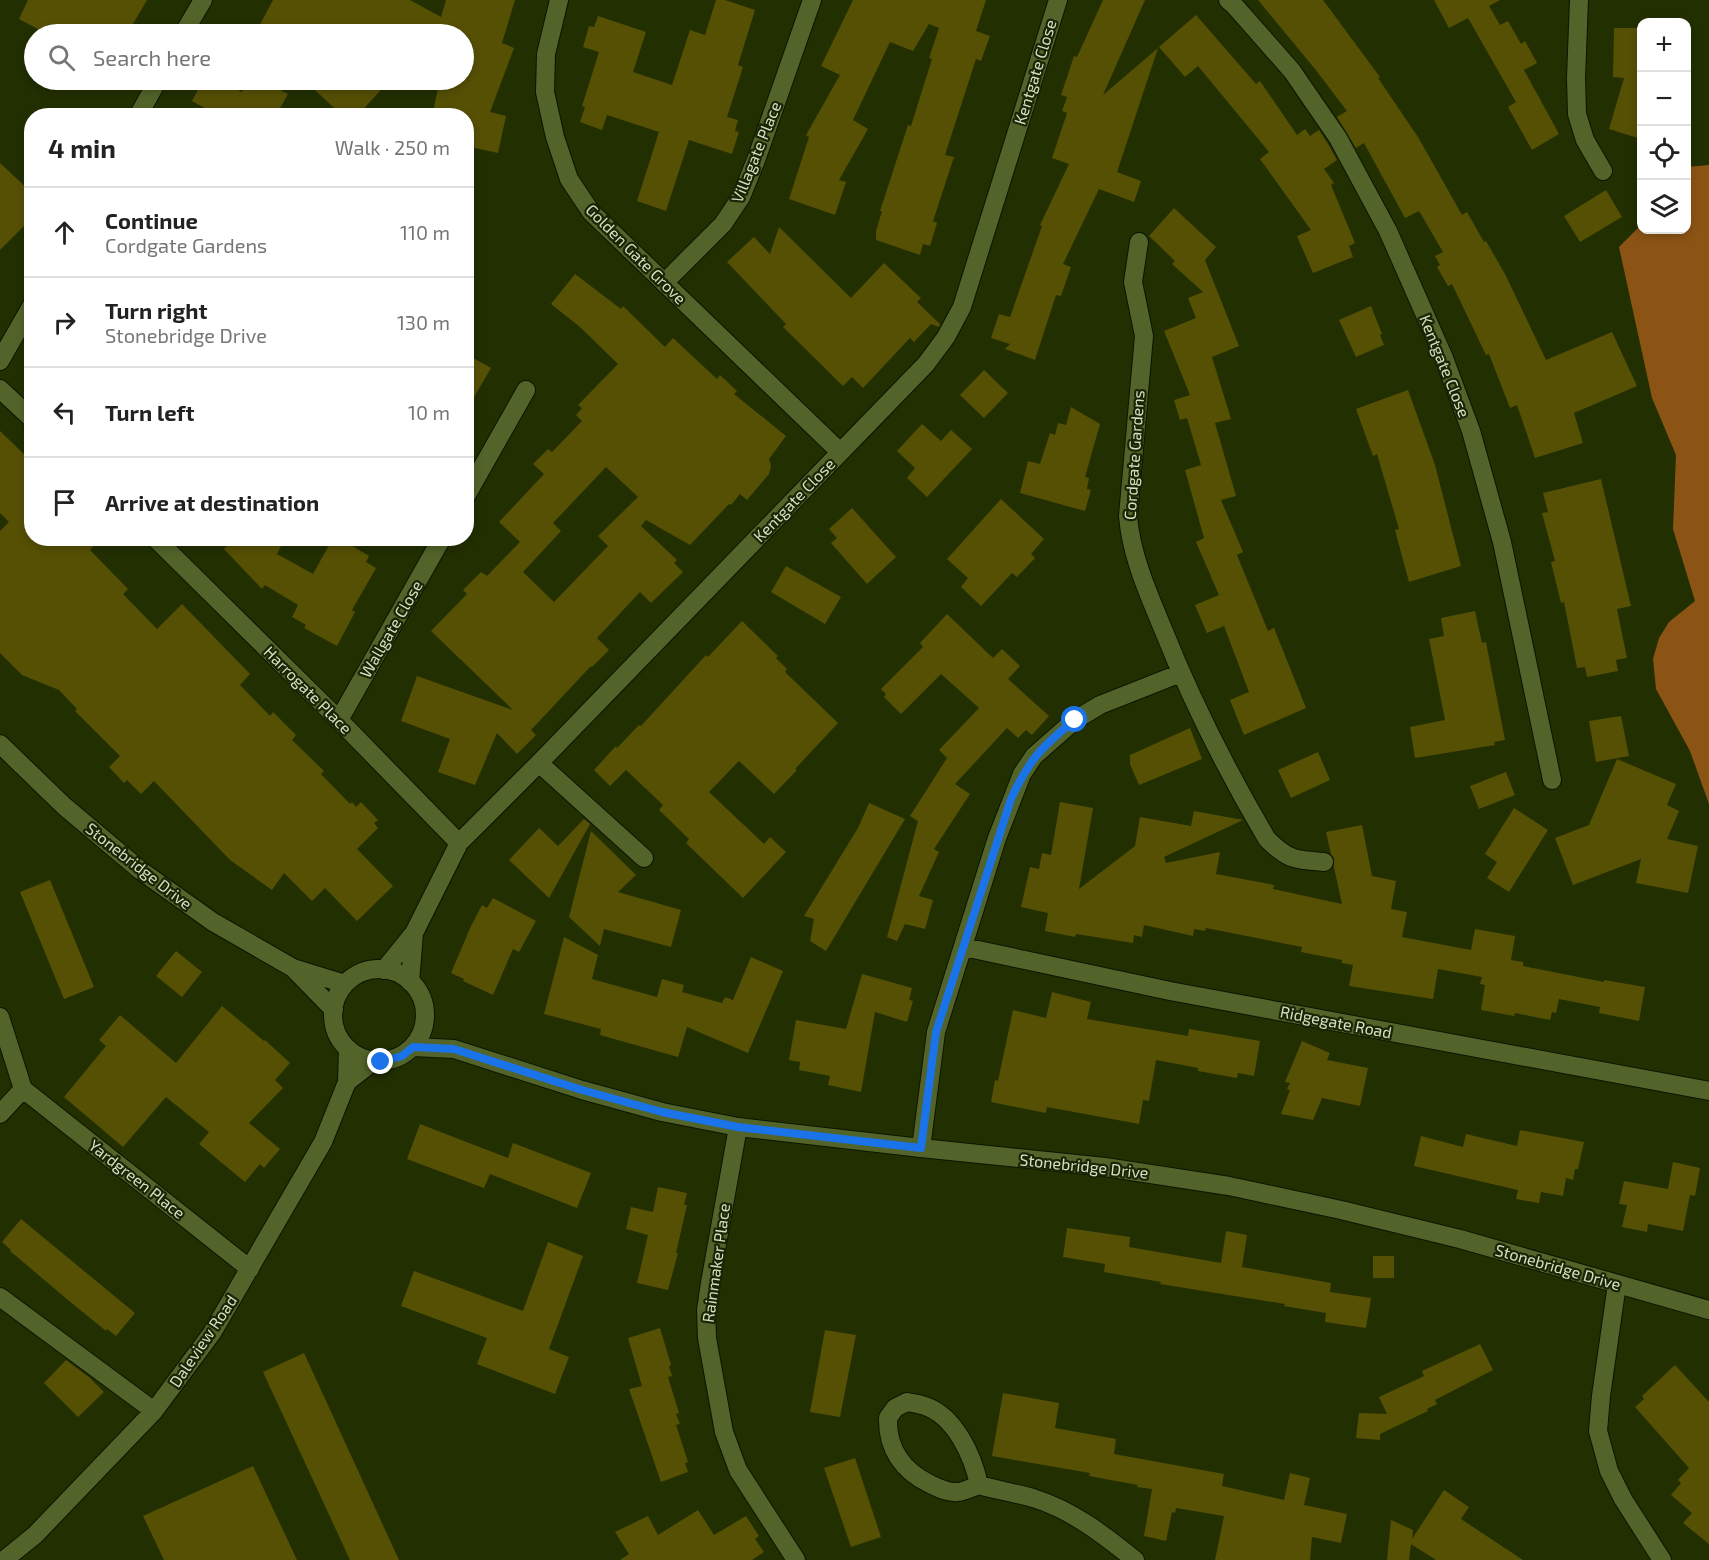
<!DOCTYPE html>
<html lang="en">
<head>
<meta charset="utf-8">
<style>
	body { margin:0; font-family:"Exo 2",sans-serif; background:#f6f6f6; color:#222 }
	.controls { position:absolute; right:18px; top:18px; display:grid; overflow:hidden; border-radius:12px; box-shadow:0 3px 9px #0003 }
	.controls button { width:54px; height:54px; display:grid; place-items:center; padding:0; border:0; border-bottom:2px solid #e0e0e0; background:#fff; color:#222; font:30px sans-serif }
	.stop { position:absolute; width:18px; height:18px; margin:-14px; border:4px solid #1a73e8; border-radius:50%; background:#fff }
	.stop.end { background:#1a73e8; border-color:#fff; box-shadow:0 2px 6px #0008 }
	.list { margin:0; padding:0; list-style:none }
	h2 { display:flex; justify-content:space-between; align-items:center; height:78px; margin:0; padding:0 24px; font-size:26px }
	h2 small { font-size:20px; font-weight:400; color:#767676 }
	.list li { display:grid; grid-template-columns:39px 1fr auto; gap:18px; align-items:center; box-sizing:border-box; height:90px; padding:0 24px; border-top:2px solid #e0e0e0 }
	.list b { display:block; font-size:22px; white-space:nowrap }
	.list p { margin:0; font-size:20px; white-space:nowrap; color:#767676 }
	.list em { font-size:20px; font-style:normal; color:#767676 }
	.icon { flex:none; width:33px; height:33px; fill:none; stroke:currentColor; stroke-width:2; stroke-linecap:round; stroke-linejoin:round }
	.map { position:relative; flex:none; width:1709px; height:1560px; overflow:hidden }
	.search { position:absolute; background:#fff; box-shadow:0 3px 9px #0003; left:24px; top:24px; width:450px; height:66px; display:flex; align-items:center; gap:15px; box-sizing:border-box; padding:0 21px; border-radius:33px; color:#767676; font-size:22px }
	.panel { position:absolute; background:#fff; box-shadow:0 3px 9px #0003; left:24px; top:108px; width:450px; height:438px; border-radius:24px }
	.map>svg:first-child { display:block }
</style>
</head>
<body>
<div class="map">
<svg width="1709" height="1560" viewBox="0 0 1709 1560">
	<rect width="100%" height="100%" fill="#222f00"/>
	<path fill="#8c5414" d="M1709 165V804L1690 751 1656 689 1653 659 1659 638 1669 622 1695 601 1673 529 1676 455 1652 398 1619 247 1641 225 1642 230H1686L1687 167Z"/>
	<path fill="#565005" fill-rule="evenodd" d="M28 0H147L127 34H47L19 19Z
		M273 0H410L441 17 446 0H515L502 43 514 48 490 112 506 116 498 153 466 146V116H432L440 80H464V34H255Z
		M716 0H725L755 10 738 65 743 67 727 117 738 120 735 131 739 132 732 154 689 140 666 211 637 201 659 132 607 115 602 130 580 122 585 107 582 106 599 52 583 47 589 26 594 27 598 16 646 32 633 72 672 85 690 30 705 35Z
		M853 0H986L976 31 990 36 981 61 976 59 945 155 954 157 933 221 937 223 930 246 923 244 920 255 876 240V231L882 211H880L908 125 911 126 932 59 929 58 939 28 929 24 913 51 890 42 853 120 868 129 839 180 846 182 835 215 789 199 809 137 806 135 840 75 821 66Z
		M1103 0H1145L1103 95 1158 48 1117 172 1141 181 1134 202 1099 189 1063 264 1071 267 1061 296 1056 295 1035 360 1005 349 1010 344 991 338 999 314 1010 317 1042 226 1040 225 1069 164 1052 158 1067 113 1062 111 1067 97 1061 95 1074 56 1077 57Z
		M1258 0H1323L1380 77 1378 78 1418 137 1462 215 1467 212 1484 242 1486 241 1505 274 1546 360 1612 332 1637 386 1574 413 1583 443 1535 458 1517 405 1510 408 1489 354 1486 355 1452 284 1448 286 1437 267 1440 265 1435 256 1443 252 1419 211 1405 218 1364 143 1356 148 1337 117 1347 111 1315 69Z
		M1434 0H1500L1489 6 1500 25 1508 21 1521 44 1525 41 1537 63 1524 70 1559 134 1532 150 1508 107 1516 102 1468 18 1449 28Z
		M1196 15 1256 84 1260 81 1297 135 1305 129 1310 136 1319 130 1328 144 1337 160 1324 169 1334 183 1331 185 1355 243 1349 246 1353 257 1313 273 1297 236 1311 230 1260 159 1269 152 1198 66 1185 77 1159 47Z
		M1614 28H1641V139L1609 129 1624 78 1613 77Z
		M203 80H219L242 92 249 80H261L288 94 278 112 285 116H219L192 101Z
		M304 80H390L357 116H343Z
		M0 163 32 193V218L0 250Z
		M1606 190 1622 217 1580 242 1564 216Z
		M1174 208 1216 247 1205 260 1239 346 1212 357 1231 419 1215 423 1236 496 1221 500 1243 552 1237 555 1268 631 1274 628 1306 708 1244 735 1230 700 1249 692 1224 626 1207 633 1195 605 1219 595 1196 542 1204 538 1185 470 1201 465 1187 418 1180 420 1174 400 1190 395 1164 331 1196 318 1188 298 1203 292 1172 264 1175 261 1149 236Z
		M779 227 851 298 884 263 921 298 917 302 940 324 939 327 931 324 914 342 910 338 863 388 852 377 843 386 783 327 786 324 727 262 754 237 770 254Z
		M575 274 621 309 623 306 665 347 673 338 717 379 720 375 737 391 734 394 786 436 769 459 771 466 769 474 747 500 740 494 731 505 729 504 690 545 646 520 641 526 677 560 674 563 683 572 651 603 640 592 597 638 609 650 592 667 591 666 531 730 536 735 517 754 497 733 475 785 438 772 450 739 401 721 417 676 513 710 431 631 467 594 463 590 481 572 487 576 520 542 499 522 544 474 533 464 548 449 552 452 582 421 576 415 582 408 578 405 618 364 580 327 551 304ZM606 467 638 497 598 536 608 546 554 602 523 572 561 531 553 523Z
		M1371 306 1382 334 1380 335 1384 345 1356 357 1339 320Z
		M466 354 491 368 466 411Z
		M984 370 1008 393 984 418 960 395Z
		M1408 390 1435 465 1461 566 1409 582 1395 530 1399 529 1377 454 1373 456 1356 409Z
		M1071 407 1100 424 1085 477 1089 478 1087 489 1091 490 1085 511 1020 493 1028 461 1040 464 1050 433 1055 435 1058 423 1066 425Z
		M922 424 941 441 951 430 972 449 927 497 907 478 915 468 897 451Z
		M0 431 32 462V538H101L90 550 128 589 123 594 157 629 182 604 250 674 240 685 270 716 273 712 296 735 292 740 324 771 321 774 350 804 352 802 356 807 361 802 378 820 374 823 378 828 357 849 393 886 357 921 325 888 312 901 284 873 272 890 230 860 154 781 141 794 127 780 124 783 109 767 120 756 75 711 77 709 59 690 22 675 0 653V531L9 522 0 513Z
		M1601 479 1631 606 1617 609 1627 658 1616 660 1618 671 1587 677 1585 667 1577 668 1564 602 1561 603 1551 562 1555 561 1542 513 1548 512 1543 493Z
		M1001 499 1044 539 1031 554 1035 558 1017 577 1012 573 981 606 961 587 968 578 947 559Z
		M852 508 896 557 867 584 831 543 837 538 829 529Z
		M234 538H285L277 554 313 574 333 538H339L369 556 366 562 376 568 352 610 355 612 337 646 304 628 306 625 292 617 298 605 265 585 262 589 224 549Z
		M786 566 841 597 825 624 771 592Z
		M1475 611 1482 643 1486 642 1505 740 1494 742 1495 745 1415 758 1410 727 1445 720 1429 639 1444 636 1441 618Z
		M947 614 993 658 1002 649 1020 666 1008 679 1049 716 1032 735 1026 730 1018 738 1007 728 955 784 970 794 934 849 939 852 919 896 933 900 925 929 905 924 897 941 887 937 918 821 910 816 947 758 939 750 979 708 941 674 901 714 884 697 886 694 881 689 923 647 920 643Z
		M742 621 778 656 776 658 787 669 785 672 838 723 795 769 797 770 774 794 739 761 709 792 764 844 770 837 786 852 743 898 686 843 689 839 659 810 663 805 626 770 610 786 594 770 616 746 617 748 639 725 641 726 706 655 708 657Z
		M1621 716 1629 756 1596 762 1589 721Z
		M1190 728 1202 759 1139 785 1130 764V755Z
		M1318 752 1330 780 1291 798 1278 770Z
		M1617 759 1676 784 1667 805 1679 811 1667 839 1698 846 1688 893 1636 883 1641 859 1573 885 1555 838 1589 825Z
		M1506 772 1515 795 1479 809 1470 786Z
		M1060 802 1093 808 1079 889 1135 846 1140 817 1191 826 1194 811 1243 820 1164 857 1166 863 1220 852 1216 874 1274 885 1273 889 1342 904 1334 867V858L1331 854 1326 832 1362 825 1372 876 1396 881 1391 909 1407 912 1402 937 1471 950 1475 929 1515 936 1511 960 1523 962V966L1604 982V980L1645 987 1639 1021 1599 1013 1600 1007 1559 999 1556 1013 1552 1012 1550 1020 1515 1013 1514 1016 1481 1010 1485 985 1480 984 1482 977 1438 969 1433 999 1349 986 1353 965 1342 963V960L1301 952 1302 947 1206 928 1205 931 1194 929 1193 936 1144 925 1142 937 1134 935 1133 943 1076 934 1075 937 1045 931 1048 913 1021 907 1030 867 1039 869 1042 853 1051 855Z
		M869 803 905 819 826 951 810 941 814 919 804 916 858 828Z
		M1514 808 1548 830 1509 892 1487 878 1497 862 1485 854Z
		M584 819 590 824 549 898 509 860 539 828 558 846Z
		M591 831 636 875 618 892 681 910 671 947 604 929 600 946 569 917Z
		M50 880 94 987 64 999 20 892Z
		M493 898 536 921 519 952 513 949 493 995 463 981 464 979 451 973 471 926 482 905 487 908Z
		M564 937 598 955 592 979 657 997 662 979 684 985 682 992 722 1003 725 997 733 1000 751 957 783 971 748 1053 687 1027 678 1057 600 1035 601 1029 544 1014Z
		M176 951 202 972 182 997 156 976Z
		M862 974 912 988 909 1000 913 1001 907 1022 875 1012 861 1092 828 1085 830 1076 799 1070 800 1062 789 1060 796 1020 846 1029Z
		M1052 992 1091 1002 1087 1019 1188 1036 1189 1029 1260 1041 1254 1076 1238 1073 1237 1078 1198 1071V1068L1156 1060 1149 1101 1143 1100 1139 1124 1047 1107 1046 1113 991 1102 995 1080 998 1081 1013 1010 1046 1018Z
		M222 1006 264 1041 265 1040 290 1063 275 1080 283 1088 249 1123 280 1149 264 1168 260 1164 245 1182 199 1144 209 1132 166 1097 123 1147 64 1097 106 1046 99 1040 120 1015 176 1063Z
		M1302 1041 1330 1053 1327 1060 1368 1068 1360 1106 1322 1098 1313 1120 1281 1114 1290 1090 1287 1089 1290 1083 1285 1082Z
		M420 1124 508 1158 513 1143 591 1173 577 1208 490 1174 484 1188 407 1159Z
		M1520 1130 1584 1142 1578 1169H1575L1573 1180 1566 1178 1563 1196 1541 1192 1539 1203 1516 1199 1518 1190 1414 1166 1421 1136 1463 1147 1466 1134 1517 1146Z
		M1673 1162 1700 1168 1695 1196 1690 1195 1683 1231 1648 1224 1647 1232 1622 1227 1627 1205 1619 1204 1624 1181 1668 1189Z
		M658 1187 687 1193 684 1205H687L676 1253H678L668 1290 637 1283 648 1235 626 1229 631 1207 653 1212Z
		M21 1219 135 1313 116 1336 107 1329 106 1331 68 1300 10 1251 11 1250 2 1242Z
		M1067 1228 1130 1237 1129 1247 1221 1263 1226 1231 1247 1235 1242 1267 1331 1283 1330 1292 1371 1298 1366 1328 1325 1322 1326 1313 1284 1306 1285 1304 1160 1284 1161 1282 1104 1272 1105 1264 1063 1257Z
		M548 1242 583 1256 549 1349 569 1357 555 1394 477 1364 487 1338 401 1306 414 1271 523 1311Z
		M1373 1256H1394V1278H1373Z
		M660 1328 671 1365 669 1366 672 1376 668 1377 679 1413 676 1414 680 1424 676 1425 688 1462 685 1463 688 1472 661 1482 629 1389 642 1386 628 1338Z
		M825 1330 856 1335 840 1417 810 1412Z
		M1480 1344 1493 1370 1435 1400 1437 1404 1427 1409 1428 1411 1380 1434V1440L1356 1438 1359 1413 1387 1414 1379 1397 1424 1376 1422 1371Z
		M304 1353 399 1560H350L263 1372Z
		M66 1360 90 1378 104 1392 78 1417 44 1383Z
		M1675 1365 1709 1402V1544L1683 1523 1692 1513 1671 1495 1681 1483 1678 1480 1689 1468 1635 1407 1644 1399 1642 1396Z
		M1003 1393 1059 1403 1055 1428 1116 1439 1114 1454 1224 1474 1222 1486 1284 1500 1290 1473 1310 1478 1304 1505 1347 1514 1341 1543 1312 1537 1310 1560H1215L1224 1516 1176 1508 1175 1513 1172 1512 1166 1541 1144 1536 1152 1489 1137 1487 1138 1485 1089 1476 1090 1473 992 1456Z
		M855 1458 881 1537 851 1547 824 1468Z
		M253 1466 297 1560H164L143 1516Z
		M1444 1490 1469 1507 1461 1519 1523 1560H1436L1411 1544 1409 1560H1387L1391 1520 1413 1530 1412 1539Z
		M698 1510 714 1535 746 1516 759 1536 755 1539 764 1552 752 1560H620L629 1554 615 1532 648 1516 658 1535Z"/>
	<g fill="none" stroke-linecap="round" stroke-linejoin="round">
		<g stroke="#0d1500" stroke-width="20">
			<path id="minor" d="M559 0 546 54 545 92 555 137 569 179 591 212 840 452
				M1228 0 1234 5 1292 71 1338 138 1388 231 1444 358 1471 431 1502 542 1552 780
				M1579 0 1576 78 1577 114 1585 140 1603 171
				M183 34 203 0
				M138 116 158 80
				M1139 242 1133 282 1144 336 1128 516C1131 555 1148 593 1163 629 1192 702 1227 771 1267 839 1288 860 1295 860 1324 862
				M664 283 723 224 741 197 756 160 812 0
				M0 361 32 305
				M0 389 32 419
				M466 496 526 390
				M155 538 339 720 459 843
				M339 720 442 538
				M539 763 644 858
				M964 947 1170 991 1709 1091
				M384 970 414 933 459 843 539 763 926 364 946 337 962 307 1058 0
				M410 982 414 933
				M0 1017 23 1089 0 1114
				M347 1082 374 1061
				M23 1089 250 1269
				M738 1127 710 1283 706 1310 707 1338 724 1432 738 1470 796 1560
				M921 1148 936 1032 997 838 1022 774 1034 756 1075 720 1100 705 1181 673
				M1617 1284 1601 1396 1598 1431 1609 1471 1623 1499 1662 1560
				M0 1297 154 1411
				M907 1402C913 1403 920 1404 925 1406 955 1416 973 1456 979 1485 972 1487 964 1492 957 1492 948 1493 938 1488 930 1484 903 1471 887 1449 888 1418L895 1408Z
				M979 1485C997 1490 1015 1493 1033 1498 1072 1510 1104 1535 1135 1560
				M4 1560 35 1535 154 1411 212 1333 323 1142 347 1082 348 1049"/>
		</g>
		<g stroke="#0d1500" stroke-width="20">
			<path id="tertiary" d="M0 744 64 806 140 870 213 922 293 968 345 984
				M294 969 334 1010
				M333 1015a46 46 0 1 1 92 0a46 46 0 1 1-92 0Z
				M413 1047 454 1049 582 1090 662 1112 738 1127 921 1148 1105 1167 1229 1186 1341 1210 1460 1239 1709 1310"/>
		</g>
		<use href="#minor" stroke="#526429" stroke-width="18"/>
		<use href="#tertiary" stroke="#526429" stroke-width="18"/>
	</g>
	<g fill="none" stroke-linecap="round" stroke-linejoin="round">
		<path stroke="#1a73e8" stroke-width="8" d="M381 1062 402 1056 413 1047 454 1049 582 1090 662 1112 738 1127 921 1148 936 1032 1011 799C1029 760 1042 746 1075 720"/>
	</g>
	<g text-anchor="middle" stroke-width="4.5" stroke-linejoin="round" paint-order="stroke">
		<g font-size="16" fill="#d4e0c0" stroke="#1b2405">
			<text transform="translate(1035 72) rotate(-73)" y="6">Kentgate Close</text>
			<text transform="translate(756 152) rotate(-68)" y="6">Villagate Place</text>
			<text transform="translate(636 254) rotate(45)" y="6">Golden Gate Grove</text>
			<text transform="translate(1445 366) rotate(68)" y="6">Kentgate Close</text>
			<text transform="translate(1134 455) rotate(-86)" y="6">Cordgate Gardens</text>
			<text transform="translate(794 500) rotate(-46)" y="6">Kentgate Close</text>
			<text transform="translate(391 629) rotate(-60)" y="6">Wallgate Close</text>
			<text transform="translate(308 690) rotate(45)" y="6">Harrogate Place</text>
			<text transform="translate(139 866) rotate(38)" y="6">Stonebridge Drive</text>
			<text transform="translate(1336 1022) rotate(11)" y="6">Ridgegate Road</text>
			<text transform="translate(1084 1166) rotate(6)" y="6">Stonebridge Drive</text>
			<text transform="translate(137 1179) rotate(38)" y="6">Yardgreen Place</text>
			<text transform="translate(716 1263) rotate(-82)" y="6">Rainmaker Place</text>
			<text transform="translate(1558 1267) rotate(16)" y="6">Stonebridge Drive</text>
			<text transform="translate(203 1341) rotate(-56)" y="6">Daleview Road</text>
		</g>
	</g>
</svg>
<div class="controls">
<button>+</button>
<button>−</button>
<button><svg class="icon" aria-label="locate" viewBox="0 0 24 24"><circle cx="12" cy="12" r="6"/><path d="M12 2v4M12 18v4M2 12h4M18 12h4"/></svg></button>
<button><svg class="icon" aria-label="layers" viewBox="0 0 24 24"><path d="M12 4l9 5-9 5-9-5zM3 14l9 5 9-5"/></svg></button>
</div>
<div class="stop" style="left:1075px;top:720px"></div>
<div class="stop end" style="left:381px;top:1062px"></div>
<div class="search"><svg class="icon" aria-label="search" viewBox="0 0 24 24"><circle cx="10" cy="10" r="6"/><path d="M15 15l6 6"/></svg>Search here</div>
<section class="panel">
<h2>4 min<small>Walk · 250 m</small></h2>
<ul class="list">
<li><svg class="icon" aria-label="ahead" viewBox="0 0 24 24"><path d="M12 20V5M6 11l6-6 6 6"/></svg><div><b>Continue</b><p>Cordgate Gardens</p></div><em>110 m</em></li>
<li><svg class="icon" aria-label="right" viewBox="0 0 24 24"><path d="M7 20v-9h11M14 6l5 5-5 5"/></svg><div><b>Turn right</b><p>Stonebridge Drive</p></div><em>130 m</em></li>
<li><svg class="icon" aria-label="left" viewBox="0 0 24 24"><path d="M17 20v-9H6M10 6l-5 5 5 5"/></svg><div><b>Turn left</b></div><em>10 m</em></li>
<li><svg class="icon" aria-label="arrive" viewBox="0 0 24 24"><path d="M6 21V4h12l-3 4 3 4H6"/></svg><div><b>Arrive at destination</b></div></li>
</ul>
</section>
</div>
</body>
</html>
